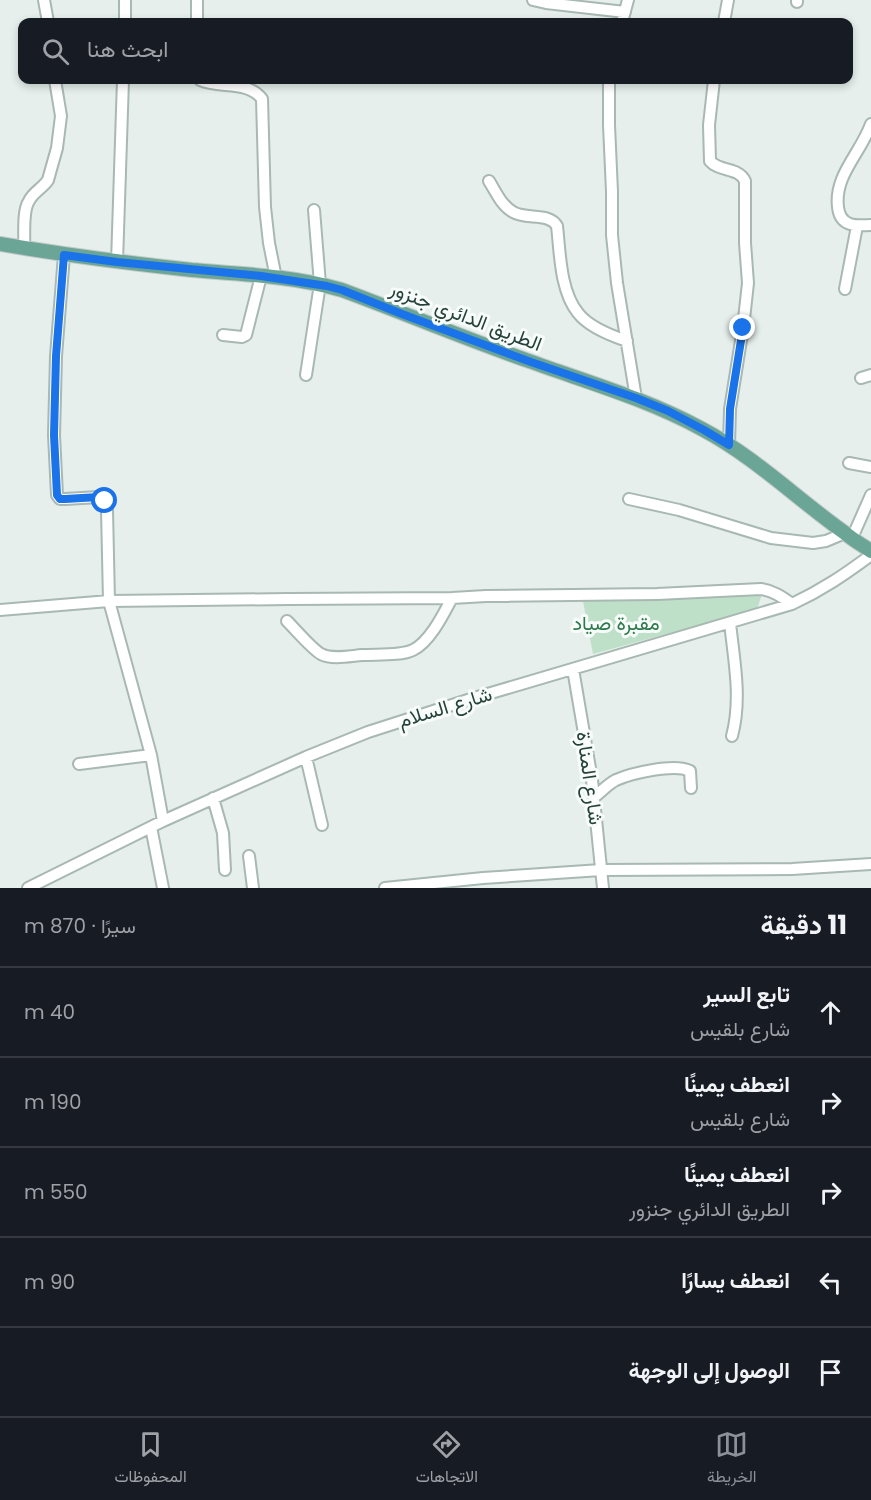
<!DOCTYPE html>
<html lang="ar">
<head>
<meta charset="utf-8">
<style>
	body { margin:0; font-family:Poppins,Vazirmatn,sans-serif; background:#242831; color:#f1f3f6; direction:rtl }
	.stop { position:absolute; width:18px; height:18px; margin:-14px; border:4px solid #1a73e8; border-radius:50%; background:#fff }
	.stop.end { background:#1a73e8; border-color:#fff; box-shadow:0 2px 6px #0008 }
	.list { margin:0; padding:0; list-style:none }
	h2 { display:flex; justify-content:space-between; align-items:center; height:78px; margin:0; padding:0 24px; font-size:26px }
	h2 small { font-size:20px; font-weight:400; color:#9ea1a6 }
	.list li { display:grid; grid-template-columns:39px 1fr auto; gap:18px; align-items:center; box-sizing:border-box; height:90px; padding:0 24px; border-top:2px solid #363941 }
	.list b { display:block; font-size:22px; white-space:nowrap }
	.list p { margin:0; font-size:20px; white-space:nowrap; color:#9ea1a6 }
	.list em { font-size:20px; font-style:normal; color:#9ea1a6 }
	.icon { flex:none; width:33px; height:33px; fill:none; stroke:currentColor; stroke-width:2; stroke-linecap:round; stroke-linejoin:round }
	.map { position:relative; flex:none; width:871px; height:888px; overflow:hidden; direction:ltr }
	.search { position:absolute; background:#171b24; box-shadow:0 3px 9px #0003; left:18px; right:18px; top:18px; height:66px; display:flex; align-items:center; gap:15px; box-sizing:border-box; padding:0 21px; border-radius:12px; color:#9ea1a6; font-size:22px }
	.sheet { height:528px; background:#171b24 }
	nav { display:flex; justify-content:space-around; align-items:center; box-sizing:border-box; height:84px; border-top:2px solid #363941; background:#171b24; font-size:16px; color:#9ea1a6 }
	nav a { display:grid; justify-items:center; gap:3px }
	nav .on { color:#8c9099 }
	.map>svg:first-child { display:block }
</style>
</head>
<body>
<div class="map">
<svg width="871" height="888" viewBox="0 0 871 888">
	<rect width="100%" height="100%" fill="#e6efeb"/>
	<path fill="#bfe0c8" d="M762 594 757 609 593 654 583 601Z"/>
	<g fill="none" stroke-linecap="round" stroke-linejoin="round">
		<g stroke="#a8b8b2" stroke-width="14">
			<path id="minor" d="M44 0 48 22
				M125 0V22
				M533 0 546 3 625 12
				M797 2V0
				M197 22V0
				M622 22 628 0
				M724 22 728 0
				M200 80C219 89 248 80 262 99L265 207 269 243 276 278
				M609 80V125L612 192V235L617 283 636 398
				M714 80 709 125 710 161C719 172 739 167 745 181V243L748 283 743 328 730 409 729 445
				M871 124C861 153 834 175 838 207 840 227 856 226 871 225
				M489 181C496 192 501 205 513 212 526 220 549 212 557 226 560 252 560 291 578 313 588 326 612 336 627 341
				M24 248C25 236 22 211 29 201 33 192 43 188 48 180L57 148 61 116 55 80
				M64 255 56 356 54 435 57 495 60 499H65L99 497C106 499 106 503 107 510L109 601 151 755 163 821
				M117 262 123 80
				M845 289 857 226
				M223 335 242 337 246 335 261 276
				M306 375 320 284 314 210
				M861 378 871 375
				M849 463 871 467
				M629 499 679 510 771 538 813 543 826 541 845 533
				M852 538 871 495
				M0 610 109 601 289 599 452 598 486 596 657 594 761 589C774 591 782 597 792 604
				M287 621C295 629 313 650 321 654 332 660 350 656 362 655 377 654 401 656 413 650 430 642 444 613 452 598
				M730 623C734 660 742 699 732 736
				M573 669 592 780 603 888
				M306 757 322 825
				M79 764 151 755
				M594 797C601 792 608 784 616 780 632 773 675 763 690 771L691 788
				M213 798 223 833 225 870
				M151 827 163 888
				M249 856 253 888
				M28 888 163 821 306 757 368 732 474 698 792 604C822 590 844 575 871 555
				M385 888 483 878 601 870 792 869 871 864"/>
		</g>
		<g stroke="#c2cac8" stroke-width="16">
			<path id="major" d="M0 244C64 255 127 263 192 270 242 274 293 276 342 290 404 313 466 339 529 361 587 382 647 399 702 429 755 457 797 499 845 533 853 540 862 545 871 551"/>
		</g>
		<use href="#minor" stroke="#fff" stroke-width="10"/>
		<use href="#major" stroke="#6aa596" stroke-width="14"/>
	</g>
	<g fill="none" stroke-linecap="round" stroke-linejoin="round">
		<path stroke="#1a73e8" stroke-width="8" d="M105 501 104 498 99 497 65 499H60L57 495 54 435 56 356 64 255 117 262 261 276 327 286 342 290 402 314 531 362 636 398 668 411 704 430 729 445 730 409 743 328"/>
	</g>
	<g text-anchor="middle" stroke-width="6" stroke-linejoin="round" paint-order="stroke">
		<g font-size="20" fill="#24423a" stroke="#f7fbf9">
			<text transform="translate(466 316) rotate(21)" y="7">الطريق الدائري جنزور</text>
			<text transform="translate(445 707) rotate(-17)" y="7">شارع السلام</text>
			<text transform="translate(590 778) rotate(82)" y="7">شارع المنارة</text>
		</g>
		<g font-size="20" fill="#2d7a4b" stroke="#f7fbf9">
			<text x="616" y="630">مقبرة صياد</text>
		</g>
	</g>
</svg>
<div class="stop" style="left:105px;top:501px"></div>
<div class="stop end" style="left:743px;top:328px"></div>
<div class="search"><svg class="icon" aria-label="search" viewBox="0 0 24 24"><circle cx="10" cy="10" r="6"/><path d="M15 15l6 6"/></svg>ابحث هنا</div>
</div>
<section class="sheet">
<h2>11 دقيقة<small>سيرًا · 870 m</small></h2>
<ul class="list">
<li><svg class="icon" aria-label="ahead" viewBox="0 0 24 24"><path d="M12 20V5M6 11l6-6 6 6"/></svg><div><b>تابع السير</b><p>شارع بلقيس</p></div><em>40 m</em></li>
<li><svg class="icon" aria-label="right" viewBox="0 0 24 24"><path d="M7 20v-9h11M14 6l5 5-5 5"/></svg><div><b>انعطف يمينًا</b><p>شارع بلقيس</p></div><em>190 m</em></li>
<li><svg class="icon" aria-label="right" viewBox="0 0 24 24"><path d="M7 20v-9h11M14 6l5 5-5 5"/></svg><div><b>انعطف يمينًا</b><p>الطريق الدائري جنزور</p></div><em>550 m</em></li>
<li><svg class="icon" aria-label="left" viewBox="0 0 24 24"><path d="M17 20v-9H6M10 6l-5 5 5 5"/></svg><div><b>انعطف يسارًا</b></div><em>90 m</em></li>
<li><svg class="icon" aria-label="arrive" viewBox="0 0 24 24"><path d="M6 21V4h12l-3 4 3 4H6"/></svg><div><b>الوصول إلى الوجهة</b></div></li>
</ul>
</section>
<nav>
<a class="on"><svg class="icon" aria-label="map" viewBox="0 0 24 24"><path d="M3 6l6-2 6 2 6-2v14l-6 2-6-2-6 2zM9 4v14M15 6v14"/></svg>الخريطة</a>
<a><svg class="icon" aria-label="directions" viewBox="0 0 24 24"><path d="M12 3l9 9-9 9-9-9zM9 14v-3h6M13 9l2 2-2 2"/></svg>الاتجاهات</a>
<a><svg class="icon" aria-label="saved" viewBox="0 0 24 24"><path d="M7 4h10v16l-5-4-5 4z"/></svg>المحفوظات</a>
</nav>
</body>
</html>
